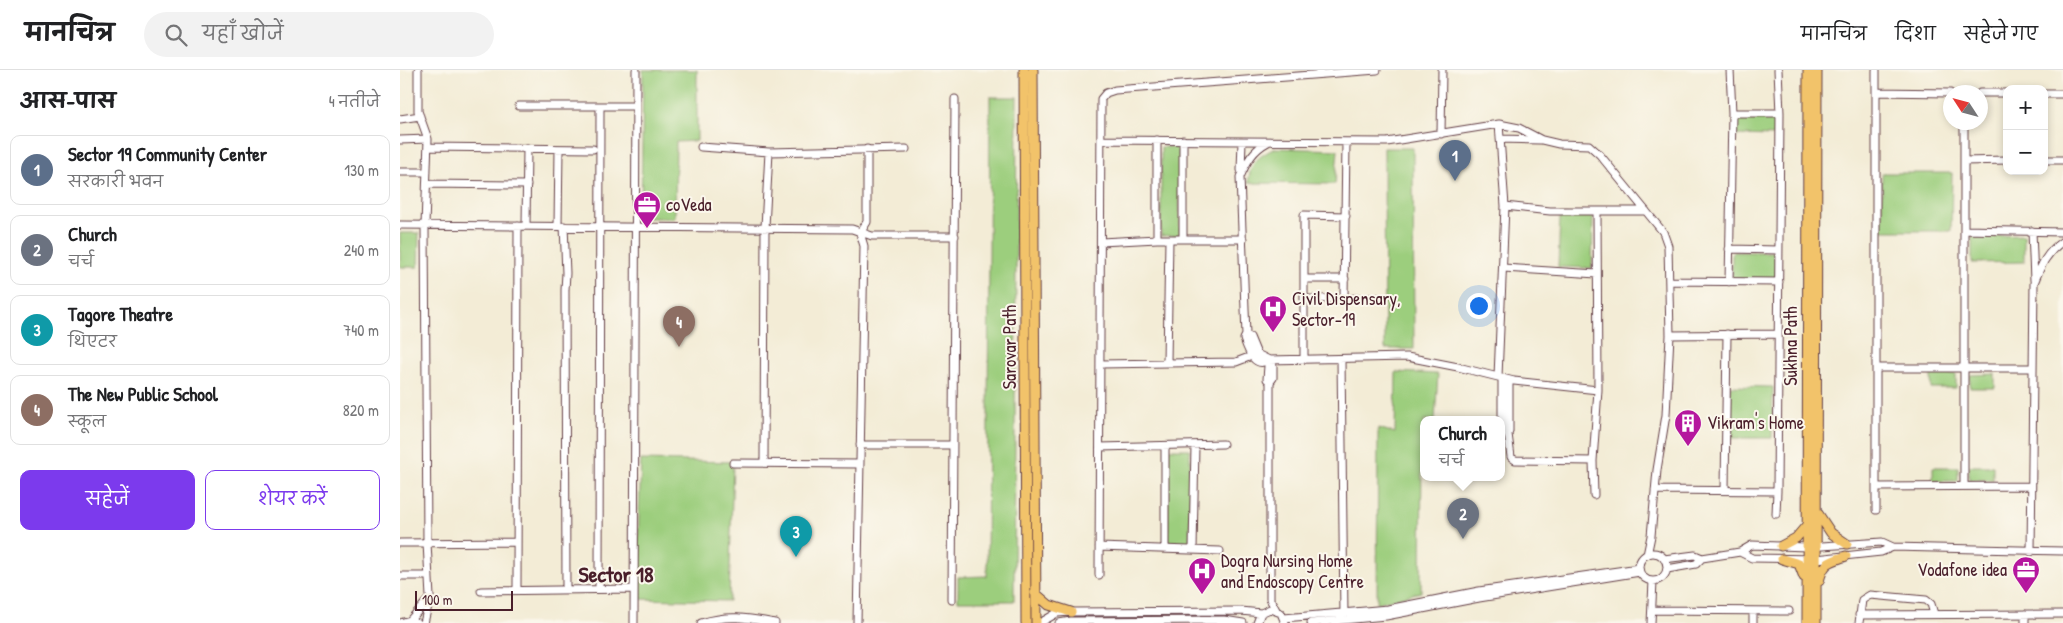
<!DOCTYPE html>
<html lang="hi">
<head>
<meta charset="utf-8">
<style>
	body { margin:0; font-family:"Patrick Hand","Playpen Sans Deva",sans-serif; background:#f2f2f2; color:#202124 }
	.controls { position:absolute; right:15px; top:15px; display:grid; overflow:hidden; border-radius:10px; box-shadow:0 2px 8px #0003 }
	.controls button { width:45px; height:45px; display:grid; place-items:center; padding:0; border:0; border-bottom:1px solid #e0e0e0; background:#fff; color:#202124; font:25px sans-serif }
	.compass { position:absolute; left:1543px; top:15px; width:45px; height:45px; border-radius:50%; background:#fff; box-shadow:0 2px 8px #0003; rotate:306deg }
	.scale { position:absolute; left:15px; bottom:12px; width:98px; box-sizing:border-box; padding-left:5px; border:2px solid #4a1f2b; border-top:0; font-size:14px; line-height:18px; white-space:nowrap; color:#4a1f2b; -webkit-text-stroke:4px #fbf7ec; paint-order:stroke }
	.you { position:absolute; left:1078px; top:235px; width:18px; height:18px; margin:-12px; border:4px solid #fff; border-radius:50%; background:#1a73e8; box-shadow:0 0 0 8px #1a73e833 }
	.badge { display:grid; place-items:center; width:32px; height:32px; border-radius:50%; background:#7c3aed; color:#fff; font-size:16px; font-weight:700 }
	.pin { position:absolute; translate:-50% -41px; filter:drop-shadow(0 1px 2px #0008) }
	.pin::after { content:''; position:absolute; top:26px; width:18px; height:15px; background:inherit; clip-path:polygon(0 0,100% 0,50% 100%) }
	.popup { position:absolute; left:1020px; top:346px; width:85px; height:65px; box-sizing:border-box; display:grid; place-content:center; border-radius:10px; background:#fff; filter:drop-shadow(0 1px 4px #0005); font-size:16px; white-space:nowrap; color:#757577 }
	.popup b { font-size:19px; color:#202124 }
	.popup::after { content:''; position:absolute; left:50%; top:100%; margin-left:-10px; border:10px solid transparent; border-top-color:#fff }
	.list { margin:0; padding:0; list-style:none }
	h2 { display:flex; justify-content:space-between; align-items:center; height:65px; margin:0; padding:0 20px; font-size:21px }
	h2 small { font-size:16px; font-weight:400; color:#757577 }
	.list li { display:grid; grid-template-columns:32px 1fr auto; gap:15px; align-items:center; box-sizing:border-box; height:70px; margin:0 10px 10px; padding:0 10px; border:1px solid #e0e0e0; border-radius:10px }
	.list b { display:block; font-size:19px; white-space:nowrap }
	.list p { margin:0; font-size:16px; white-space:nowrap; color:#757577 }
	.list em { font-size:16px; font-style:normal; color:#757577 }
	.actions { display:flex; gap:10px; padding:15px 20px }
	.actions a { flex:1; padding:11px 0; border:1px solid #7c3aed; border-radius:10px; text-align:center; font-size:18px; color:#7c3aed }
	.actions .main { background:#7c3aed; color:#fff }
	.icon { flex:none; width:28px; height:28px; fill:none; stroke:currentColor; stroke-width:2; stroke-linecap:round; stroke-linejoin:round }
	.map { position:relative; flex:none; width:1663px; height:553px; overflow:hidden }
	header { display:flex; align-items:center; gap:30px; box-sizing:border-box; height:70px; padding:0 25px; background:#fff; border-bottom:1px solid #e0e0e0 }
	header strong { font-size:24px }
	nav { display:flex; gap:28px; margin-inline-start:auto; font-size:18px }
	.search { width:350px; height:45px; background:#f2f2f2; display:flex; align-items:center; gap:12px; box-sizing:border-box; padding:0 18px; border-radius:28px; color:#757577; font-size:19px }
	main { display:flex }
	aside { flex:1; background:#fff }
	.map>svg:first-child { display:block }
</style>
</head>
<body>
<header>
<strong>मानचित्र</strong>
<div class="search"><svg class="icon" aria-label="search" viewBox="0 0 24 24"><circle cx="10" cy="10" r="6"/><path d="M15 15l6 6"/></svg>यहाँ खोजें</div>
<nav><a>मानचित्र</a><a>दिशा</a><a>सहेजे गए</a></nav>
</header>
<main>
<aside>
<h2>आस-पास<small>4 नतीजे</small></h2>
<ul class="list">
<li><span class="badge" style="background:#5c6f8a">1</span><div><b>Sector 19 Community Center</b><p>सरकारी भवन</p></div><em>130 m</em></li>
<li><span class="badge" style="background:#6b7280">2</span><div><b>Church</b><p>चर्च</p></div><em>240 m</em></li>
<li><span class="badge" style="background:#0f9aa8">3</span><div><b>Tagore Theatre</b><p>थिएटर</p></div><em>740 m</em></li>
<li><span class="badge" style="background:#8d6e63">4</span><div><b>The New Public School</b><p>स्कूल</p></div><em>820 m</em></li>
</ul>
<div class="actions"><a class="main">सहेजें</a><a>शेयर करें</a></div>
</aside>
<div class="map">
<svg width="1663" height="553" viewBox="0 0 1663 553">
	<rect width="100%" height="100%" fill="#fbf7ec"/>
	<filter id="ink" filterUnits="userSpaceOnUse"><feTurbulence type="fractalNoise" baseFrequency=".02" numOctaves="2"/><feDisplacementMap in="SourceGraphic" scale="10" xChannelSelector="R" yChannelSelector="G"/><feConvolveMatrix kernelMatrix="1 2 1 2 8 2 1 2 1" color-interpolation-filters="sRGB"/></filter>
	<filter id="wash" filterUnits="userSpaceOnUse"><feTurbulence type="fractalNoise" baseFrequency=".0096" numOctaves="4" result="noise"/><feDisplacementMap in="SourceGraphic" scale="20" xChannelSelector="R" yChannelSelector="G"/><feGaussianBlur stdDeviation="1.12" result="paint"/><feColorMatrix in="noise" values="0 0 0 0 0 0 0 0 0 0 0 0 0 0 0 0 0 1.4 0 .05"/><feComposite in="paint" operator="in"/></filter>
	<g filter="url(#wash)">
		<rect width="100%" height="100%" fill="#f3ecd6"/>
		<path fill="#9cce7d" stroke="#737654" d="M243 0H297V71L276 72 275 148H241Z
			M590 27H617L614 531H558V507L587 506Z
			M1335 48H1377L1376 66 1335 65Z
			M761 77H779L780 165 761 166Z
			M875 78 938 80 935 114 848 113C851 92 856 88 875 78Z
			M984 78H1013L1014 279H985Z
			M1482 103H1552L1551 161H1482Z
			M1160 145 1193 146 1192 198 1158 197Z
			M0 163H19L18 197H0Z
			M1624 165V192L1572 193V167Z
			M1332 182H1377L1376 210 1332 209Z
			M996 302 1038 304 1035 350H1024V374H1022L1021 522 977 533 978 358 995 363Z
			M1531 304H1556V318H1531Z
			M1595 304V318H1570V305Z
			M1330 316 1373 317 1372 368H1330Z
			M768 379H790V474H768Z
			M241 390 333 392 329 531 236 529Z
			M1569 396H1593V410H1569Z
			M1533 397H1558V411H1533Z"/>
	</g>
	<g filter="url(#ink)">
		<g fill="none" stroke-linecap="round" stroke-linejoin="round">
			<g stroke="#633e45" stroke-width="9">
				<path id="minor" d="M18 0V41L28 69 25 156 27 473 30 527 24 553
					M1476 22 1550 23
					M1580 23H1607
					M1644 24H1663
					M119 36H236
					M1332 43H1380
					M0 49 20 46
					M1041 64 1042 0
					M1100 69 1140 70
					M0 70 28 69
					M701 70 987 72 1099 54 1119 58 1142 70 1159 74 1189 75 1200 85 1263 162 1268 176 1270 265 1266 345 1257 400 1251 466 1247 485
					M757 70V169H783V70
					M868 72C853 80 847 91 840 107L846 265 844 269C848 280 854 299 869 290L1007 287 1058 297 1114 311 1198 320
					M28 77 193 79
					M301 77 369 82 506 79
					M1644 90H1663
					M1564 91 1607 90
					M841 100 842 71
					M0 102H27
					M27 114 127 115
					M1105 136 1150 141H1246
					M0 155 452 159 472 166H555
					M126 156 127 78
					M158 156 159 79
					M164 156 166 203 165 220 166 520
					M1564 160 1663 162
					M1632 161 1634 210
					M460 163 467 152V79
					M783 169H843
					M701 172 757 169
					M1329 179 1379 180
					M1103 198 1197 204
					M904 209H945
					M1269 211 1379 212
					M1329 212 1332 43 1330 0
					M904 229 983 228
					M944 229 946 72
					M846 265 850 267 857 284 869 290
					M1270 265 1378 264
					M904 289V145L946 146
					M941 289 944 546
					M767 292 769 169
					M700 294 836 292 857 284
					M870 294 873 296V308L870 312V529L876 540
					M1476 298H1633
					M1098 307 1105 136 1099 54
					M1102 308V362L1105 364 1109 362V310
					M870 312 867 309 868 296 871 290
					M1108 364 1111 387 1115 390 1193 391
					M460 375H553
					M700 377 823 374
					M333 393 460 394
					M364 393 365 157 369 82
					M1564 416V52
					M1476 417 1631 416
					M1255 420 1377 421
					M1325 420 1327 264
					M1194 425 1193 391 1198 320 1197 142
					M1476 440V0
					M1376 444 1377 421 1380 43 1378 0
					M0 473 117 472
					M699 477 820 481
					M765 479V376
					M793 480 795 375
					M1340 482 1352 488 1416 489 1481 482 1493 477 1663 481
					M1631 482 1634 213C1641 195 1647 182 1663 171
					M1239 497a14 14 0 1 1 28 0a14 14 0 1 1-28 0Z
					M1264 489 1295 485 1302 488 1340 482 1352 475 1407 477 1482 472 1493 477
					M1267 499 1296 494 1302 488
					M699 505 701 29 706 23 715 20 977 0
					M0 506H29
					M199 519 200 36
					M117 520 118 156
					M81 521 234 519
					M552 530 555 29
					M1252 540 1389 541
					M1459 545 1663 544
					M884 548 988 539 1079 521 1239 498
					M10 550 28 530
					M0 553 10 550 18 553
					M234 553 236 0
					M301 553C328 544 348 548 375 553
					M457 553 464 176 460 163
					M640 553 657 543 671 542 841 541 861 543
					M659 553 671 551 824 550 843 553
					M857 553 861 543 870 539 881 543 885 553
					M911 553 986 546 1079 528 1240 502
					M1251 553 1253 511
					M1353 553V541
					M1459 553 1462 530 1470 525 1526 530 1531 534 1534 544
					M1625 553V544"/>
			</g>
			<g stroke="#633e45" stroke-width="11">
				<path id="major" d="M624 0 626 553
					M633 0 636 553
					M1417 442 1431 463 1447 474
					M1381 476 1396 468 1407 455
					M1382 489 1399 494 1404 507
					M1419 511C1424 492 1429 492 1446 486
					M635 523 649 535 671 542
					M1407 553 1408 0
					M1416 553 1417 0"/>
			</g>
			<use href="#minor" stroke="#fff" stroke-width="7"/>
			<use href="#major" stroke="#f2c36a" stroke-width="9"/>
		</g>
	</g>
	<defs>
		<g id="office-pin" transform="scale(1.4375)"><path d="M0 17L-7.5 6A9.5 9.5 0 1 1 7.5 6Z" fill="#b5179e" stroke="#fbf7ec"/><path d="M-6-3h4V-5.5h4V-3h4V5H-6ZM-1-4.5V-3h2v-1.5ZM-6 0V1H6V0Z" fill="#fff"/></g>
		<g id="hospital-pin" transform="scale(1.4375)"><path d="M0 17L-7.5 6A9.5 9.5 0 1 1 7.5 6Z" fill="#b5179e" stroke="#fbf7ec"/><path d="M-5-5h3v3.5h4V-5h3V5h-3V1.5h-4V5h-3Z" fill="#fff"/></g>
		<g id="building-pin" transform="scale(1.4375)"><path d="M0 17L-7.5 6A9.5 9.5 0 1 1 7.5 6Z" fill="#b5179e" stroke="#fbf7ec"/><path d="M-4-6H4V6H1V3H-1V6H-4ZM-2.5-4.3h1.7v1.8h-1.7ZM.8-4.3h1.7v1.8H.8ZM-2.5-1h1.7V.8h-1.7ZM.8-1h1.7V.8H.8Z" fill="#fff"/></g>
	</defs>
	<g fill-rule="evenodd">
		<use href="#office-pin" x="247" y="135"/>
		<use href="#hospital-pin" x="873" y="239"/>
		<use href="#building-pin" x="1288" y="353"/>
		<use href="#office-pin" x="1626" y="500"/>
		<use href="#hospital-pin" x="802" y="501"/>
	</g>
	<g text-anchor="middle" stroke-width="4" stroke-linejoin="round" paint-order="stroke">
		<g font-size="18" fill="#4a1f2b" stroke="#fbf7ec" text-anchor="start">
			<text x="266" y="141">coVeda</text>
			<text x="892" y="235">Civil Dispensary,<tspan x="892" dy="21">Sector-19</tspan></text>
			<text x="1307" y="359">Vikram's Home</text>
			<text x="821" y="497">Dogra Nursing Home<tspan x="821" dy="21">and Endoscopy Centre</tspan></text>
			<text x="1607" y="506" text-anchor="end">Vodafone idea</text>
		</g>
		<g font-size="18" fill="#4a1f2b" stroke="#fbf7ec">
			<text transform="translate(1391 276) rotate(-90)" y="6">Sukhna Path</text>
			<text transform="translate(610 277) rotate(-90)" y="6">Sarovar Path</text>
		</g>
		<g font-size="22" font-weight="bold" fill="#4a1f2b" stroke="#fbf7ec">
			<text x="216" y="512">Sector 18</text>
		</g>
	</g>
</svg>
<div class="controls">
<button>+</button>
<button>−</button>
</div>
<svg class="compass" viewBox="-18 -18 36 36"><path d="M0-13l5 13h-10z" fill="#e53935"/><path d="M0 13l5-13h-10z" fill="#757577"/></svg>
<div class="scale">100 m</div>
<div class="you"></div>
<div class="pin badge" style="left:1055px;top:111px;background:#5c6f8a">1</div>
<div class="pin badge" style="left:1063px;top:469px;background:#6b7280">2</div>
<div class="popup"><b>Church</b>चर्च</div>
<div class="pin badge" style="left:396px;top:487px;background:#0f9aa8">3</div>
<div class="pin badge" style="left:279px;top:277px;background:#8d6e63">4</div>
</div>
</main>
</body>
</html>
